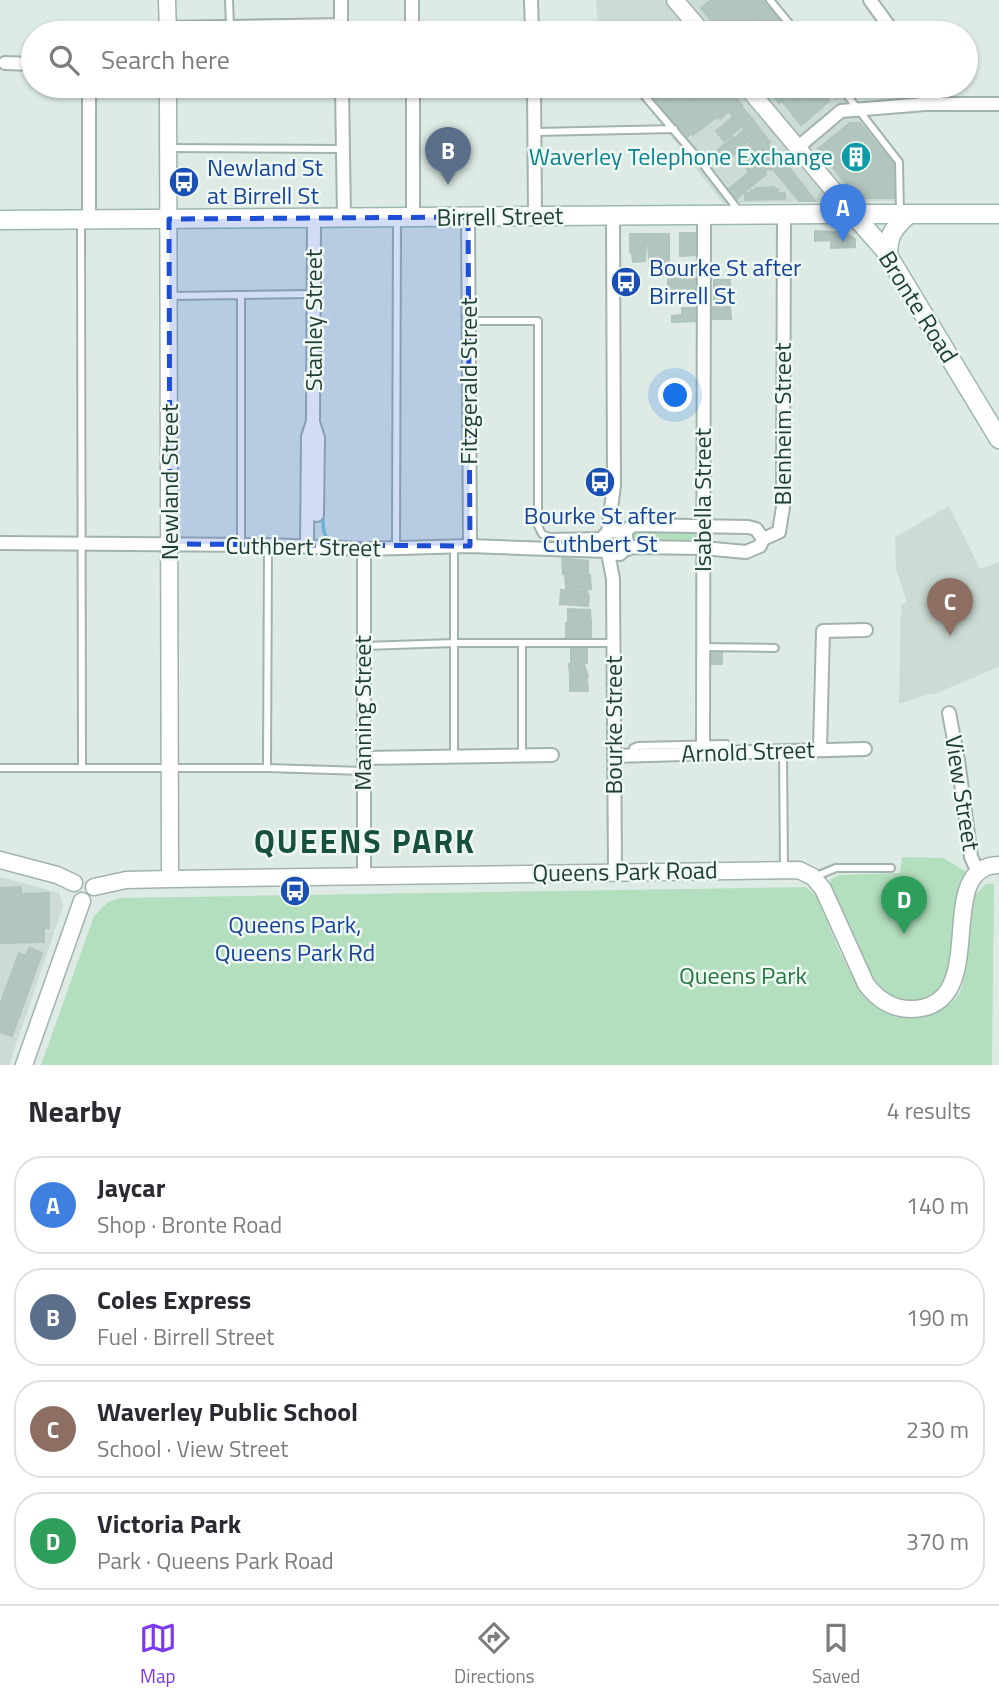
<!DOCTYPE html>
<html lang="en">
<head>
<meta charset="utf-8">
<style>
	body { margin:0; font-family:"Titillium Web",sans-serif; background:#f7f7f7; color:#2b2b33 }
	.you { position:absolute; left:676px; top:396px; width:24px; height:24px; margin:-18px; border:5px solid #fff; border-radius:50%; background:#1a73e8; box-shadow:0 0 0 10px #1a73e833 }
	.badge { display:grid; place-items:center; width:46px; height:46px; border-radius:50%; background:#7c3aed; color:#fff; font-size:23px; font-weight:700 }
	.pin { position:absolute; translate:-50% -58px; filter:drop-shadow(0 2px 4px #0008) }
	.pin::after { content:''; position:absolute; top:37px; width:24px; height:21px; background:inherit; clip-path:polygon(0 0,100% 0,50% 100%) }
	.list { margin:0; padding:0; list-style:none }
	h2 { display:flex; justify-content:space-between; align-items:center; height:91px; margin:0; padding:0 28px; font-size:30px }
	h2 small { font-size:23px; font-weight:400; color:#7c7c81 }
	.list li { display:grid; grid-template-columns:46px 1fr auto; gap:21px; align-items:center; box-sizing:border-box; height:98px; margin:0 14px 14px; padding:0 14px; border:2px solid #e1e1e2; border-radius:28px }
	.list b { display:block; font-size:26px; white-space:nowrap }
	.list p { margin:0; font-size:23px; white-space:nowrap; color:#7c7c81 }
	.list em { font-size:23px; font-style:normal; color:#7c7c81 }
	.icon { flex:none; width:38px; height:38px; fill:none; stroke:currentColor; stroke-width:2; stroke-linecap:round; stroke-linejoin:round }
	.map { position:relative; flex:none; width:999px; height:1065px; overflow:hidden }
	.search { position:absolute; background:#fff; box-shadow:0 2px 5px #0004; left:21px; right:21px; top:21px; height:77px; display:flex; align-items:center; gap:18px; box-sizing:border-box; padding:0 24px; border-radius:38px; color:#7c7c81; font-size:26px }
	.sheet { height:539px; background:#fff }
	nav { display:flex; justify-content:space-around; align-items:center; box-sizing:border-box; height:98px; border-top:2px solid #e1e1e2; background:#fff; font-size:19px; color:#7c7c81 }
	nav a { display:grid; justify-items:center; gap:4px }
	nav .on { color:#7c3aed }
	.map>svg:first-child { display:block }
</style>
</head>
<body>
<div class="map">
<svg width="999" height="1065" viewBox="0 0 999 1065">
	<rect width="100%" height="100%" fill="#deebe5"/>
	<path fill="#ccdbd4" d="M596 0H768L794 33H626L624 22 598 25Z
		M631 86H836L898 165 895 201 723 203Z
		M949 506 980 569 999 562V667L932 695V693L899 704 901 605 907 602 896 569 895 537Z
		M0 877 59 893 63 906 9 1065H0Z"/>
	<path fill="#b4dfbe" d="M637 531 695 532 696 542H632L631 533Z
		M902 857 943 858 965 871 947 984C894 1024 876 990 855 944 846 925 838 907 829 888L831 879 839 875 900 873Z
		M986 884H994L992 1065H41L94 916 108 902 120 898 806 887 816 896C829 925 852 989 877 1008 889 1016 905 1017 919 1016 934 1015 950 1008 959 994 968 978 970 919 972 898Z"/>
	<g fill="none" stroke-linecap="round" stroke-linejoin="round">
		<path stroke="#80cdd7" stroke-width="3.5" d="M323 519C323 530 323 537 333 542"/>
	</g>
	<path fill="#b3c6be" stroke="#b0c5bc" stroke-width="2" d="M711 0H762L748 5 718 29 701 8Z
		M763 0 766 6 772 10 754 16 736 33H722L718 29 748 5Z
		M772 10 780 20 781 25 772 26 769 19 762 21 765 24 755 33H736L757 16Z
		M660 86 667 88 663 92 666 96 658 102 651 94Z
		M683 86H707L691 98 682 87Z
		M708 86H725L742 105 731 114 729 111 720 119 718 117 714 119 693 135 692 133 685 138 669 118Z
		M769 86H799L779 103 767 88Z
		M803 86H820L822 88 803 105 797 99 787 107 782 101Z
		M682 87 691 98 669 118 658 105Z
		M821 91 829 101 801 125 787 107 797 99 803 105Z
		M741 106 754 121 744 129 740 124 738 126 740 128 724 141 716 131 732 118 735 119 731 114Z
		M753 121 770 142 749 158 742 152 750 143 748 141 741 147 734 139Z
		M850 123H860L869 134 831 165 818 149Z
		M869 134 880 148 842 179 831 165Z
		M733 137 742 148 722 164 713 154Z
		M768 145 773 152 749 172 744 165Z
		M880 148 893 163 894 198H859L842 179Z
		M773 152 781 162 770 170 769 168 764 172 766 174 736 199 729 189Z
		M783 160 796 176 815 201H799L773 169Z
		M774 187V189H778V193H785V199L745 200V193H751V190H756V188Z
		M815 231 845 233 855 239V247L831 248V240L815 241Z
		M680 233H698V255L680 256Z
		M630 234H647L645 261 633 262 632 253 630 252Z
		M648 234H658L656 266H649Z
		M659 234H669V268H659Z
		M698 278V291L668 292V279Z
		M714 280H730V302H714Z
		M709 307H730L731 319H712Z
		M682 308H698V321L672 322V316L682 315Z
		M562 558 588 561V574H563Z
		M565 575H590L591 589 566 588Z
		M561 590 587 591 589 597 588 606 560 604Z
		M568 609 590 610 591 622H568Z
		M566 623 591 624V639H566Z
		M571 648H587V663L571 662Z
		M709 652H722V664H709Z
		M569 664H584L588 676H570Z
		M570 678H587L588 691H570Z
		M21 887V894L49 893V928H44V942L0 943V888Z
		M29 948 42 953 12 1036 0 1032V1005L19 953 26 956Z"/>
	<g fill="none" stroke-linecap="round" stroke-linejoin="round">
		<g stroke="#a1b3ac" stroke-width="10">
			<path id="service" d="M229 0 230 26
				M770 0 797 33
				M630 29V33
				M636 86 702 163 739 211
				M840 86 899 162 900 214
				M536 132 674 129
				M169 148 342 149
				M81 221 82 768
				M171 296 313 294
				M241 296V545
				M468 321H538V526L542 534 549 537 604 536
				M454 546V757
				M396 548 397 220
				M522 644V755
				M364 646 454 643H614
				M703 647 775 648
				M783 752 784 869
				M631 755 633 748 638 746 726 744
				M0 768H267L364 771
				M267 768 268 545
				M814 877 836 868H891"/>
		</g>
		<g stroke="#a1b3ac" stroke-width="16">
			<path id="minor" d="M341 0V33
				M412 0V33
				M531 0 532 33
				M870 0 894 33
				M168 28 341 25
				M5 63 33 64
				M342 86 344 218
				M413 86V218
				M534 86 535 216
				M922 86 925 104
				M797 148 841 111 925 104H999
				M468 217 470 546
				M89 219V86
				M313 422 318 438 317 515
				M608 532 619 531 626 536 627 547 620 554 608 553 602 544 604 536 608 532 614 485 613 216
				M624 534 631 526 637 525 748 527 756 529 763 539
				M763 539 779 532 783 507 784 214
				M0 543 268 545 364 549 470 546 606 551
				M307 546 308 437 313 421 314 218
				M364 549V877
				M625 550 633 547 703 548 746 552 760 546 763 539
				M608 553 613 579 615 872
				M949 713 958 760 971 857 978 872
				M703 744 704 215
				M820 749 823 631 866 630
				M614 756 865 749
				M364 758 552 755"/>
		</g>
		<g stroke="#a1b3ac" stroke-width="19">
			<path id="tertiary" d="M167 0 168 33
				M675 0 703 33
				M168 86 170 879
				M746 86 854 215
				M0 860 57 875 74 883
				M94 887 126 880 170 879 799 870 813 877 823 889 866 984C877 999 891 1009 911 1009 995 1008 930 866 999 865
				M24 1065 82 901"/>
		</g>
		<g stroke="#9cb8ad" stroke-width="21">
			<path id="secondary" d="M854 215 884 249 999 439
				M0 220 826 214H999
				M889 259C886 238 893 228 908 215"/>
		</g>
		<use href="#service" stroke="#fff" stroke-width="6"/>
		<use href="#minor" stroke="#fff" stroke-width="12"/>
		<use href="#tertiary" stroke="#fff" stroke-width="16"/>
		<use href="#secondary" stroke="#fff" stroke-width="18"/>
	</g>
	<path fill="#1d4ed8" fill-opacity="0.2" stroke="#1d4ed8" stroke-width="5" stroke-dasharray="14 9" stroke-linejoin="round" d="M468 217 470 546 170 544 169 219Z"/>
	<defs>
		<g id="building-disc" transform="scale(1.575)"><circle r="9.5" fill="#0f9aa8" stroke="#eff8f3"/><path d="M-4-6H4V6H1V3H-1V6H-4ZM-2.5-4.3h1.7v1.8h-1.7ZM.8-4.3h1.7v1.8H.8ZM-2.5-1h1.7V.8h-1.7ZM.8-1h1.7V.8H.8Z" fill="#fff"/></g>
		<g id="bus-disc" transform="scale(1.575)"><circle r="9.5" fill="#1a4fb4" stroke="#eff8f3"/><path d="M-5-6H5V4H4V6H2V4H-2V6H-4V4H-5ZM-3.5-4V0h7V-4ZM-3.5 1.2v1.5H-2V1.2ZM2 1.2v1.5H3.5V1.2Z" fill="#fff"/></g>
	</defs>
	<g fill-rule="evenodd">
		<use href="#building-disc" x="856" y="157"/>
		<use href="#bus-disc" x="184" y="182"/>
		<use href="#bus-disc" x="626" y="282"/>
		<use href="#bus-disc" x="600" y="482"/>
		<use href="#bus-disc" x="295" y="891"/>
	</g>
	<g text-anchor="middle" stroke-width="5" stroke-linejoin="round" paint-order="stroke">
		<g font-size="24" fill="#0d838f" stroke="#eff8f3" text-anchor="end">
			<text x="833" y="165">Waverley Telephone Exchange</text>
		</g>
		<g font-size="24" fill="#164399" stroke="#eff8f3" text-anchor="start">
			<text x="207" y="176">Newland St<tspan x="207" dy="28">at Birrell St</tspan></text>
			<text x="649" y="276">Bourke St after<tspan x="649" dy="28">Birrell St</tspan></text>
			<text x="600" y="524" text-anchor="middle">Bourke St after<tspan x="600" dy="28">Cuthbert St</tspan></text>
			<text x="295" y="933" text-anchor="middle">Queens Park,<tspan x="295" dy="28">Queens Park Rd</tspan></text>
		</g>
		<g font-size="24" fill="#1e3d33" stroke="#eff8f3">
			<text transform="translate(500 217) rotate(-1)" y="8">Birrell Street</text>
			<text transform="translate(918 307) rotate(58)" y="8">Bronte Road</text>
			<text transform="translate(314 320) rotate(-90)" y="8">Stanley Street</text>
			<text transform="translate(469 381) rotate(-90)" y="8">Fitzgerald Street</text>
			<text transform="translate(783 424) rotate(-90)" y="8">Blenheim Street</text>
			<text transform="translate(170 482) rotate(-90)" y="8">Newland Street</text>
			<text transform="translate(703 500) rotate(-90)" y="8">Isabella Street</text>
			<text transform="translate(303 547) rotate(1)" y="8">Cuthbert Street</text>
			<text transform="translate(363 713) rotate(-90)" y="8">Manning Street</text>
			<text transform="translate(614 725) rotate(-90)" y="8">Bourke Street</text>
			<text transform="translate(748 752) rotate(-2)" y="8">Arnold Street</text>
			<text transform="translate(962 793) rotate(81)" y="8">View Street</text>
			<text transform="translate(625 872) rotate(-1)" y="8">Queens Park Road</text>
		</g>
		<g font-size="24" fill="#247741" stroke="#eff8f3">
			<text x="743" y="984">Queens Park</text>
		</g>
		<g font-size="32" font-weight="bold" letter-spacing="2" fill="#185040" stroke="#eff8f3">
			<text x="365" y="853">QUEENS PARK</text>
		</g>
	</g>
</svg>
<div class="you"></div>
<div class="pin badge" style="left:843px;top:242px;background:#3f7fe0">A</div>
<div class="pin badge" style="left:448px;top:185px;background:#5c6f8a">B</div>
<div class="pin badge" style="left:950px;top:636px;background:#8d6e63">C</div>
<div class="pin badge" style="left:904px;top:934px;background:#2e9e5b">D</div>
<div class="search"><svg class="icon" aria-label="search" viewBox="0 0 24 24"><circle cx="10" cy="10" r="6"/><path d="M15 15l6 6"/></svg>Search here</div>
</div>
<section class="sheet">
<h2>Nearby<small>4 results</small></h2>
<ul class="list">
<li><span class="badge" style="background:#3f7fe0">A</span><div><b>Jaycar</b><p>Shop · Bronte Road</p></div><em>140 m</em></li>
<li><span class="badge" style="background:#5c6f8a">B</span><div><b>Coles Express</b><p>Fuel · Birrell Street</p></div><em>190 m</em></li>
<li><span class="badge" style="background:#8d6e63">C</span><div><b>Waverley Public School</b><p>School · View Street</p></div><em>230 m</em></li>
<li><span class="badge" style="background:#2e9e5b">D</span><div><b>Victoria Park</b><p>Park · Queens Park Road</p></div><em>370 m</em></li>
</ul>
</section>
<nav>
<a class="on"><svg class="icon" aria-label="map" viewBox="0 0 24 24"><path d="M3 6l6-2 6 2 6-2v14l-6 2-6-2-6 2zM9 4v14M15 6v14"/></svg>Map</a>
<a><svg class="icon" aria-label="directions" viewBox="0 0 24 24"><path d="M12 3l9 9-9 9-9-9zM9 14v-3h6M13 9l2 2-2 2"/></svg>Directions</a>
<a><svg class="icon" aria-label="saved" viewBox="0 0 24 24"><path d="M7 4h10v16l-5-4-5 4z"/></svg>Saved</a>
</nav>
</body>
</html>
